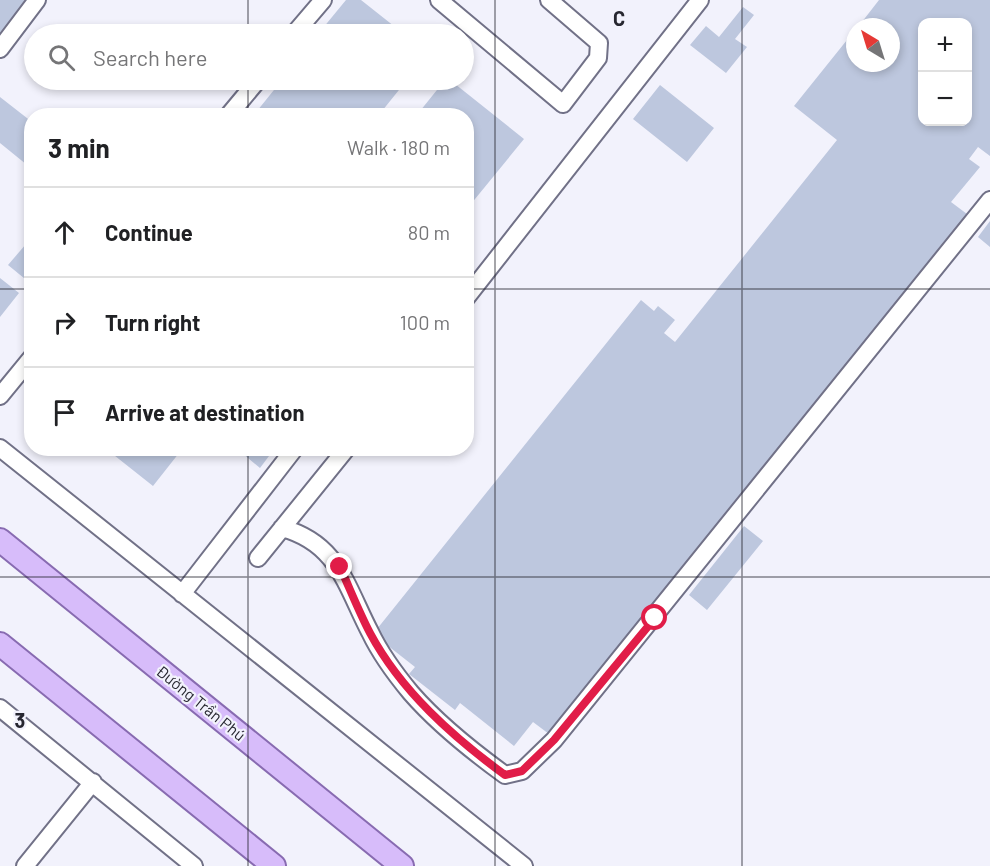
<!DOCTYPE html>
<html lang="en">
<head>
<meta charset="utf-8">
<style>
	body { margin:0; font-family:Barlow,sans-serif; background:#f2f2f2; color:#202124 }
	.controls { position:absolute; right:18px; top:18px; display:grid; overflow:hidden; border-radius:12px; box-shadow:0 3px 9px #0003 }
	.controls button { width:54px; height:54px; display:grid; place-items:center; padding:0; border:0; border-bottom:2px solid #e0e0e0; background:#fff; color:#202124; font:30px sans-serif }
	.compass { position:absolute; left:846px; top:18px; width:54px; height:54px; border-radius:50%; background:#fff; box-shadow:0 3px 9px #0003; rotate:322deg }
	.stop { position:absolute; width:18px; height:18px; margin:-14px; border:4px solid #e11d48; border-radius:50%; background:#fff }
	.stop.end { background:#e11d48; border-color:#fff; box-shadow:0 2px 6px #0008 }
	.list { margin:0; padding:0; list-style:none }
	h2 { display:flex; justify-content:space-between; align-items:center; height:78px; margin:0; padding:0 24px; font-size:26px }
	h2 small { font-size:20px; font-weight:400; color:#757577 }
	.list li { display:grid; grid-template-columns:39px 1fr auto; gap:18px; align-items:center; box-sizing:border-box; height:90px; padding:0 24px; border-top:2px solid #e0e0e0 }
	.list b { display:block; font-size:22px; white-space:nowrap }
	.list em { font-size:20px; font-style:normal; color:#757577 }
	.icon { flex:none; width:33px; height:33px; fill:none; stroke:currentColor; stroke-width:2; stroke-linecap:round; stroke-linejoin:round }
	.map { position:relative; flex:none; width:990px; height:866px; overflow:hidden }
	.search { position:absolute; background:#fff; box-shadow:0 3px 9px #0003; left:24px; top:24px; width:450px; height:66px; display:flex; align-items:center; gap:15px; box-sizing:border-box; padding:0 21px; border-radius:33px; color:#757577; font-size:22px }
	.panel { position:absolute; background:#fff; box-shadow:0 3px 9px #0003; left:24px; top:108px; width:450px; height:348px; border-radius:24px }
	.map>svg:first-child { display:block }
</style>
</head>
<body>
<div class="map">
<svg width="990" height="866" viewBox="0 0 990 866">
	<rect width="100%" height="100%" fill="#f2f2fc"/>
	<path fill="#bdc7de" fill-rule="evenodd" d="M0 0H32L0 39Z
		M346 0H361L404 34H318Z
		M879 0H990V156L978 147 969 159 980 167 951 202 967 214 549 734 533 722 514 746 460 703 455 710 409 674 415 667 373 634 641 300 654 311 658 306 675 320 664 333 675 342 837 140 794 106 855 30V63H891V27H858ZM922 22H968V122H922Z
		M743 7 754 15 735 39 747 47 726 73 690 45 706 26 719 37Z
		M282 80H407L378 116H253Z
		M445 80H450L524 139 466 210V116H416Z
		M660 85 714 128 687 162 633 119Z
		M0 97 32 122V169L0 143Z
		M990 221V247L978 237Z
		M32 237V280L30 283 8 265Z
		M0 278 19 293 0 317Z
		M105 448H183L153 486Z
		M236 448H275L260 468Z
		M744 526 763 541 707 610 689 595Z"/>
	<g fill="none" stroke-linecap="round" stroke-linejoin="round">
		<g stroke="#717187" stroke-width="20">
			<path id="minor" d="M439 0 563 104 598 58 599 43 549 0
				M294 34 323 0
				M0 49 37 0
				M228 116 258 80
				M466 298 700 0
				M0 396 32 357
				M0 448 524 866
				M282 528C338 543 346 586 370 632 380 653 396 675 411 693 438 724 472 751 505 775L522 771 554 740 990 200
				M258 558 347 448
				M182 594 295 448
				M0 708 194 866
				M25 866 93 782"/>
		</g>
		<g stroke="#886bb1" stroke-width="26">
			<path id="major" d="M0 540 402 866
				M0 644 274 866"/>
		</g>
		<use href="#minor" stroke="#fff" stroke-width="16"/>
		<use href="#major" stroke="#d7bcfa" stroke-width="22"/>
	</g>
	<g fill="none" stroke-linecap="round" stroke-linejoin="round">
		<path stroke="#e11d48" stroke-width="8" d="M340 567C350 589 359 612 370 633 401 691 453 737 505 775L522 771 554 740 655 618"/>
	</g>
	<path fill="none" stroke="#272730" stroke-width="1.5" stroke-opacity="0.55" d="M248 0V34M495 0V866M742 0V866M248 80V116M0 289H32M466 289H990M248 448V866M0 577H990"/>
	<g text-anchor="middle" stroke-width="4.5" stroke-linejoin="round" paint-order="stroke">
		<g font-size="16" fill="#272730" stroke="#f2f2fc">
			<text transform="translate(201 703) rotate(39)" y="6">Đường Trần Phú</text>
		</g>
	</g>
	<g font-size="20" text-anchor="middle" font-weight="bold" fill="#272730" stroke="#f2f2fc" stroke-width="4.5" stroke-linejoin="round" paint-order="stroke">
		<text x="619" y="26">C</text>
		<text x="20" y="728">3</text>
	</g>
</svg>
<div class="controls">
<button>+</button>
<button>−</button>
</div>
<svg class="compass" viewBox="-18 -18 36 36"><path d="M0-13l5 13h-10z" fill="#e53935"/><path d="M0 13l5-13h-10z" fill="#757577"/></svg>
<div class="stop" style="left:655px;top:618px"></div>
<div class="stop end" style="left:340px;top:567px"></div>
<div class="search"><svg class="icon" aria-label="search" viewBox="0 0 24 24"><circle cx="10" cy="10" r="6"/><path d="M15 15l6 6"/></svg>Search here</div>
<section class="panel">
<h2>3 min<small>Walk · 180 m</small></h2>
<ul class="list">
<li><svg class="icon" aria-label="ahead" viewBox="0 0 24 24"><path d="M12 20V5M6 11l6-6 6 6"/></svg><div><b>Continue</b></div><em>80 m</em></li>
<li><svg class="icon" aria-label="right" viewBox="0 0 24 24"><path d="M7 20v-9h11M14 6l5 5-5 5"/></svg><div><b>Turn right</b></div><em>100 m</em></li>
<li><svg class="icon" aria-label="arrive" viewBox="0 0 24 24"><path d="M6 21V4h12l-3 4 3 4H6"/></svg><div><b>Arrive at destination</b></div></li>
</ul>
</section>
</div>
</body>
</html>
